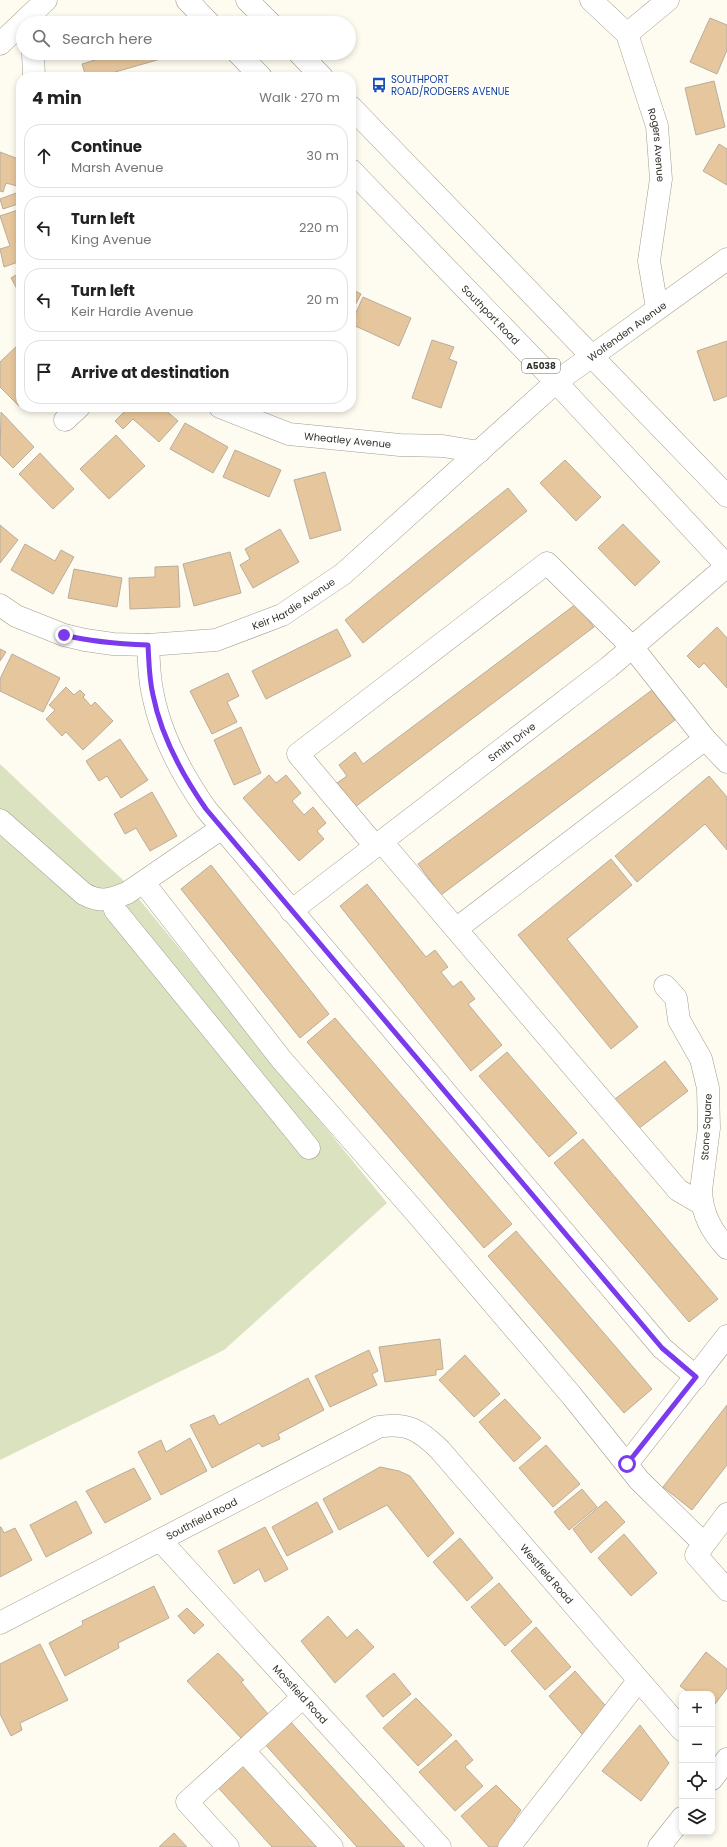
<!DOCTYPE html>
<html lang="en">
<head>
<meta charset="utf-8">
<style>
	body { margin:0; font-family:Poppins,sans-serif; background:#f6f6f6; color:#222 }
	.controls { position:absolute; right:12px; bottom:12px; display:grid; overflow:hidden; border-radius:8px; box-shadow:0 2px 6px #0003 }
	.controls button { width:36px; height:36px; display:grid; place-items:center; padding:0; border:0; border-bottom:1px solid #e0e0e0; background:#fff; color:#222; font:20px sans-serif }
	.stop { position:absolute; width:12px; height:12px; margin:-9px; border:3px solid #7c3aed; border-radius:50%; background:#fff }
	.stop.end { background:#7c3aed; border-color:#fff; box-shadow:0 1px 4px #0008 }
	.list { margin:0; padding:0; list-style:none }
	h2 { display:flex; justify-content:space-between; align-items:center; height:52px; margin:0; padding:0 16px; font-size:17px }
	h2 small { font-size:13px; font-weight:400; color:#767676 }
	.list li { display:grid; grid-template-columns:26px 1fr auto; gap:12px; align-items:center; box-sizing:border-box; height:64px; margin:0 8px 8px; padding:0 8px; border:1px solid #e0e0e0; border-radius:16px }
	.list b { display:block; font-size:15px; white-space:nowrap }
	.list p { margin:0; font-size:13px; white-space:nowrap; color:#767676 }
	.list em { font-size:13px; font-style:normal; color:#767676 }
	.icon { flex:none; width:22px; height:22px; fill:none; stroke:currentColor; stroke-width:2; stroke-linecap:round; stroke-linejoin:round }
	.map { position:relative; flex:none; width:727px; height:1847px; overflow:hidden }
	.search { position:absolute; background:#fff; box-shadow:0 2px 6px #0003; left:16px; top:16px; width:340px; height:44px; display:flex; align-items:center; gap:10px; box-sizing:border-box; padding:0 14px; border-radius:22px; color:#767676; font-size:15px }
	.panel { position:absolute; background:#fff; box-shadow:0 2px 6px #0003; left:16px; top:72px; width:340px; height:340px; border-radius:16px }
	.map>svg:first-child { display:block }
</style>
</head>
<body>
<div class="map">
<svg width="727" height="1847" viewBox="0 0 727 1847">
	<rect width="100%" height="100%" fill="#fefbf0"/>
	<path fill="#dbe2c0" d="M0 764 126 883 387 1203 224 1350 0 1460Z"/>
	<path fill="#e6c69c" stroke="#b8ad9e" d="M710 18 727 25V50L717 74 690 62Z
		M93 53H162L164 58 98 77H86L82 64 95 60Z
		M714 81 725 127 696 135 685 88Z
		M719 144 727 149V185L703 171Z
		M0 152 21 160V175L17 186 6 183 3 192 0 191Z
		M19 192 21 203 3 209 0 199Z
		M21 209V261L4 267 0 249 10 246 0 216Z
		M21 272V296L11 278Z
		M351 289 361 294 351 313Z
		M363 297 411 318 399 346 351 324Z
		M432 340 454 347 449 359 457 362 441 408 412 398Z
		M727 341V396L714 401 697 351Z
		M21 342V404L19 406 0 387V362Z
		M118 407H162L178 421 159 442 133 419 123 429 115 421 124 412Z
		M1 412 34 447 13 468 0 455Z
		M185 423 228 447 213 473 170 449Z
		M116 435 145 466 109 499 80 469Z
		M235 450 281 470 269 497 223 477Z
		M40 453 74 489 53 509 19 474Z
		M565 460 601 497 576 521 540 483Z
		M325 472 341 530 310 539 294 480Z
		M508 488 527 511 363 643 345 620Z
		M623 524 660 562 635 586 598 548Z
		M0 525 18 540 0 563Z
		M280 529 299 562 253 588 240 565 250 559 245 549Z
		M25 544 55 561 61 550 74 557 53 594 11 570Z
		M230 552 241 593 194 606 183 564Z
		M178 566 180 607 130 609 129 578 155 577V567Z
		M74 569 122 578 117 607 68 598Z
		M576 604 594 627 355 807 337 783 347 776 339 765 355 752 363 764Z
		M717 627 727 638V688L704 663 699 668 687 656Z
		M337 629 351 656 266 699 252 671Z
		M0 649 6 652 0 661Z
		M12 654 60 678 43 712 0 691V679Z
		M228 673 239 696 227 702 237 722 212 734 190 691Z
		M66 687 74 695 80 690 85 695 83 697 91 706 95 702 113 721 83 750 66 732 62 736 46 719 55 710 49 705Z
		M652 690 675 720 441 895 418 864Z
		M241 727 261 773 234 785 214 740Z
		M120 739 148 780 121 798 107 776 99 781 86 761Z
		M269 775 276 783 286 775 301 793 292 801 304 815 313 807 326 823 317 831 324 839 299 861 243 798Z
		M709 776 727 797V850L705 824 637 882 615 856Z
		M152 792 177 836 150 851 136 828 125 834 114 814Z
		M611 859 632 885 567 939 638 1027 611 1049 518 935Z
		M211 865 329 1014 300 1038 181 889Z
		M367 884 426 957 435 950 448 967 441 972 453 987 461 981 475 999 468 1004 502 1045 471 1071 340 906Z
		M335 1018 512 1224 484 1248 307 1042Z
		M507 1052 577 1133 549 1157 479 1076Z
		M665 1061 688 1091 638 1129 615 1099Z
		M583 1139 718 1299 689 1322 554 1163Z
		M516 1231 652 1389 624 1413 488 1256Z
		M440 1339 443 1369 436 1370V1375L385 1382 379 1347Z
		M369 1350 378 1371 372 1374 377 1385 330 1407 315 1376Z
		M465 1355 500 1394 474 1417 439 1380Z
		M308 1378 324 1410 278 1434 280 1439 262 1447 259 1443 212 1468 190 1425 214 1415 219 1425Z
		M505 1399 541 1438 514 1462 479 1422Z
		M727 1405V1465L692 1510 663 1487Z
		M190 1438 207 1471 161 1495 138 1452 161 1440 166 1452Z
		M546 1445 580 1484 553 1507 519 1468Z
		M380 1467 399 1471 410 1476 454 1533 428 1557 387 1505 339 1530 323 1499Z
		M134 1468 151 1499 105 1523 86 1491Z
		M582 1489 597 1507 569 1530 554 1512Z
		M76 1501 92 1533 46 1557 30 1525Z
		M606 1501 625 1522 591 1553 573 1529Z
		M317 1502 333 1532 287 1556 272 1527Z
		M0 1527H1L4 1533 15 1528 32 1560 0 1577Z
		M265 1527 288 1569 265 1582 259 1569 234 1584 218 1551Z
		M624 1534 657 1573 631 1596 598 1558Z
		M460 1538 493 1578 467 1601 433 1562Z
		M499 1583 532 1622 505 1646 471 1607Z
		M154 1586 169 1618 118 1643 119 1648 65 1676 49 1643 83 1625 82 1621Z
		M187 1608 204 1625 194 1634 178 1616Z
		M328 1616 347 1638 357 1629 374 1647 335 1683 301 1641Z
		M536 1627 571 1667 545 1690 511 1651Z
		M40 1644 68 1700 20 1723 22 1730 11 1736 0 1714V1664Z
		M706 1652 727 1669V1688L712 1708V1694H691L680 1686Z
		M218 1653 244 1680 241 1682 268 1714 242 1739 187 1681Z
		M575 1671 610 1711 587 1740 549 1696Z
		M394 1673 411 1694 383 1717 366 1696Z
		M416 1698 452 1735 418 1766 383 1728Z
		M288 1719 405 1847H357L263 1742Z
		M640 1725 669 1763 641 1801 602 1771Z
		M456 1740 473 1760 465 1767 483 1786 455 1811 419 1772Z
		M239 1761 317 1847H272L214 1783Z
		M496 1785 521 1810 514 1820 520 1827 504 1847H489L461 1816Z
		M174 1833 187 1847H159Z"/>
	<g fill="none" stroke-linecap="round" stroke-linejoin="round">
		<g stroke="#a29d8c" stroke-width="23">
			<g id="minor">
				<path id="s1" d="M591 0 627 34 657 126 661 179 649 261 657 308"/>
				<path d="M627 34 668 0"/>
				<path d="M0 44 46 0"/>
				<path d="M33 53 34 77"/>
				<path id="s2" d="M220 407 289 434 400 445 443 446 479 452"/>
				<path d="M65 420 79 407"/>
				<path id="s3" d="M0 605 16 616 64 635 85 640 113 644 148 645 216 640 282 615 343 574 556 382 727 259"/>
				<path d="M148 645C149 662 149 679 153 695 161 736 183 776 206 809L662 1348 696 1377"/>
				<path d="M0 820 84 894C101 903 109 900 127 893L222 828"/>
				<path d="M381 841 678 1190 702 1204"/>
				<path d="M375 846 298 754 547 563 633 648 705 739 727 762"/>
				<path d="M144 883 281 1059 417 1214 572 1396 639 1480 704 1544"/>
				<path d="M113 899 115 910 309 1148"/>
				<path id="s4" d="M291 911 609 667 727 566"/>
				<path d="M456 929 705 739"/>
				<path d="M665 986 676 998 679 1020 701 1059 708 1088 709 1128 701 1190C702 1214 711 1231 727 1248"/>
				<path d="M627 1464 727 1336"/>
				<path d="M727 1514 696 1555 727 1590"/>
				<path id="s5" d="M161 1541 440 1847"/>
				<path id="s6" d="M0 1623 378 1427C407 1422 420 1430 440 1450L682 1730"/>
				<path d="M244 1751 332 1847"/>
				<path d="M228 1847 187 1802 303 1697"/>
				<path d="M509 1847 638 1681"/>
			</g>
		</g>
		<g stroke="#a29d8c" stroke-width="23">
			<g id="major">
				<path d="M187 0 209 23"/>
				<path d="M247 0 270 23"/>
				<path d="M238 53 261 77"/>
				<path d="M299 53 322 77"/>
				<path d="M351 107 727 496"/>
				<path id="s7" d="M351 170 556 382 727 566"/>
				<path d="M712 1779 727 1759"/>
				<path d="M659 1847 682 1818"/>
			</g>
		</g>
		<use href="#minor" stroke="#fff" stroke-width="22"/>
		<use href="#major" stroke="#fff" stroke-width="22"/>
	</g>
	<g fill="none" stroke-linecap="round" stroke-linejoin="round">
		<path stroke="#7c3aed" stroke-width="5" d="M64 635C92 642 119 644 148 645 149 662 149 679 153 695 161 736 183 776 206 809L662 1348 696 1377 627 1464"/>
	</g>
	<defs>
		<g id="bus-bare" transform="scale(1.2)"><path d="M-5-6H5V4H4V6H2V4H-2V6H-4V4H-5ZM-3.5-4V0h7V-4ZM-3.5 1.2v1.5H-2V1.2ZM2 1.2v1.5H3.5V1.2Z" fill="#1a4fb4" stroke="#fff" stroke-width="2.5" paint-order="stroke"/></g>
	</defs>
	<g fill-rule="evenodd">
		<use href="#bus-bare" x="379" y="85"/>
	</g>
	<g text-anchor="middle" stroke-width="3" stroke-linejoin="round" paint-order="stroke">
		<rect fill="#fff" stroke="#706e69" stroke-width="1" x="522" y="359" width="38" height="14" rx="3"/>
		<g font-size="9" font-weight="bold" fill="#323029">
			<text x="541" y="369">A5038</text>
		</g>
		<g font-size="10" fill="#164399" stroke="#fff" text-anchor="start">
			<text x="391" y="83">SOUTHPORT<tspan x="391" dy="12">ROAD/RODGERS AVENUE</tspan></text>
		</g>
		<g font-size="10" fill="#323029" stroke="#fff">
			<text dy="4" stroke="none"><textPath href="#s1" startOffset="165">Rogers Avenue</textPath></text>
			<text dy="4" stroke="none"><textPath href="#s7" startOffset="201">Southport Road</textPath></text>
			<text dy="4" stroke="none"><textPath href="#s3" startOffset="742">Wolfenden Avenue</textPath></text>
			<text dy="4" stroke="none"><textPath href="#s2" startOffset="133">Wheatley Avenue</textPath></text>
			<text dy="4" stroke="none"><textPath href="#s3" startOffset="310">Keir Hardie Avenue</textPath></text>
			<text dy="4" stroke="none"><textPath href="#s4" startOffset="278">Smith Drive</textPath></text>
			<text transform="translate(706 1127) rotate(-87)" y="4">Stone Square</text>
			<text dy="4" stroke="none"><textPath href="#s6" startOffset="227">Southfield Road</textPath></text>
			<text dy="4" stroke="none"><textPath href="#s6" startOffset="659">Westfield Road</textPath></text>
			<text dy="4" stroke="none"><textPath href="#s5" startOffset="207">Mossfield Road</textPath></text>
		</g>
	</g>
</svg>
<div class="controls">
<button>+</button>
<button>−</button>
<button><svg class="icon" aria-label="locate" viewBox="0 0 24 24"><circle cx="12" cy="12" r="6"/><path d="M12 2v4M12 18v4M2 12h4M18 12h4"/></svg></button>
<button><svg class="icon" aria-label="layers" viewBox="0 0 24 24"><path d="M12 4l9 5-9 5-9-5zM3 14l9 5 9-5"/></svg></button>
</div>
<div class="stop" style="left:627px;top:1464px"></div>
<div class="stop end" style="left:64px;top:635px"></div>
<div class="search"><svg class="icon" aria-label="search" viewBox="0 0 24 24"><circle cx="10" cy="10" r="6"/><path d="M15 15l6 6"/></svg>Search here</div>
<section class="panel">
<h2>4 min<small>Walk · 270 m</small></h2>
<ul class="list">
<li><svg class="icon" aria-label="ahead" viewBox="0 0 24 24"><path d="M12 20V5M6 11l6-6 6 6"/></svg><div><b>Continue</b><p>Marsh Avenue</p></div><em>30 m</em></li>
<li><svg class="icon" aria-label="left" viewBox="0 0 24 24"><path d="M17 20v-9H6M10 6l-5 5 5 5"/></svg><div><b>Turn left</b><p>King Avenue</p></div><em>220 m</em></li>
<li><svg class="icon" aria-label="left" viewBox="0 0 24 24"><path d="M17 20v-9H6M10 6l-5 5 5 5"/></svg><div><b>Turn left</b><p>Keir Hardie Avenue</p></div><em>20 m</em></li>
<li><svg class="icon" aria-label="arrive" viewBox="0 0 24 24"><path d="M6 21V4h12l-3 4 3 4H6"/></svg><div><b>Arrive at destination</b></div></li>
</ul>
</section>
</div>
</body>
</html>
